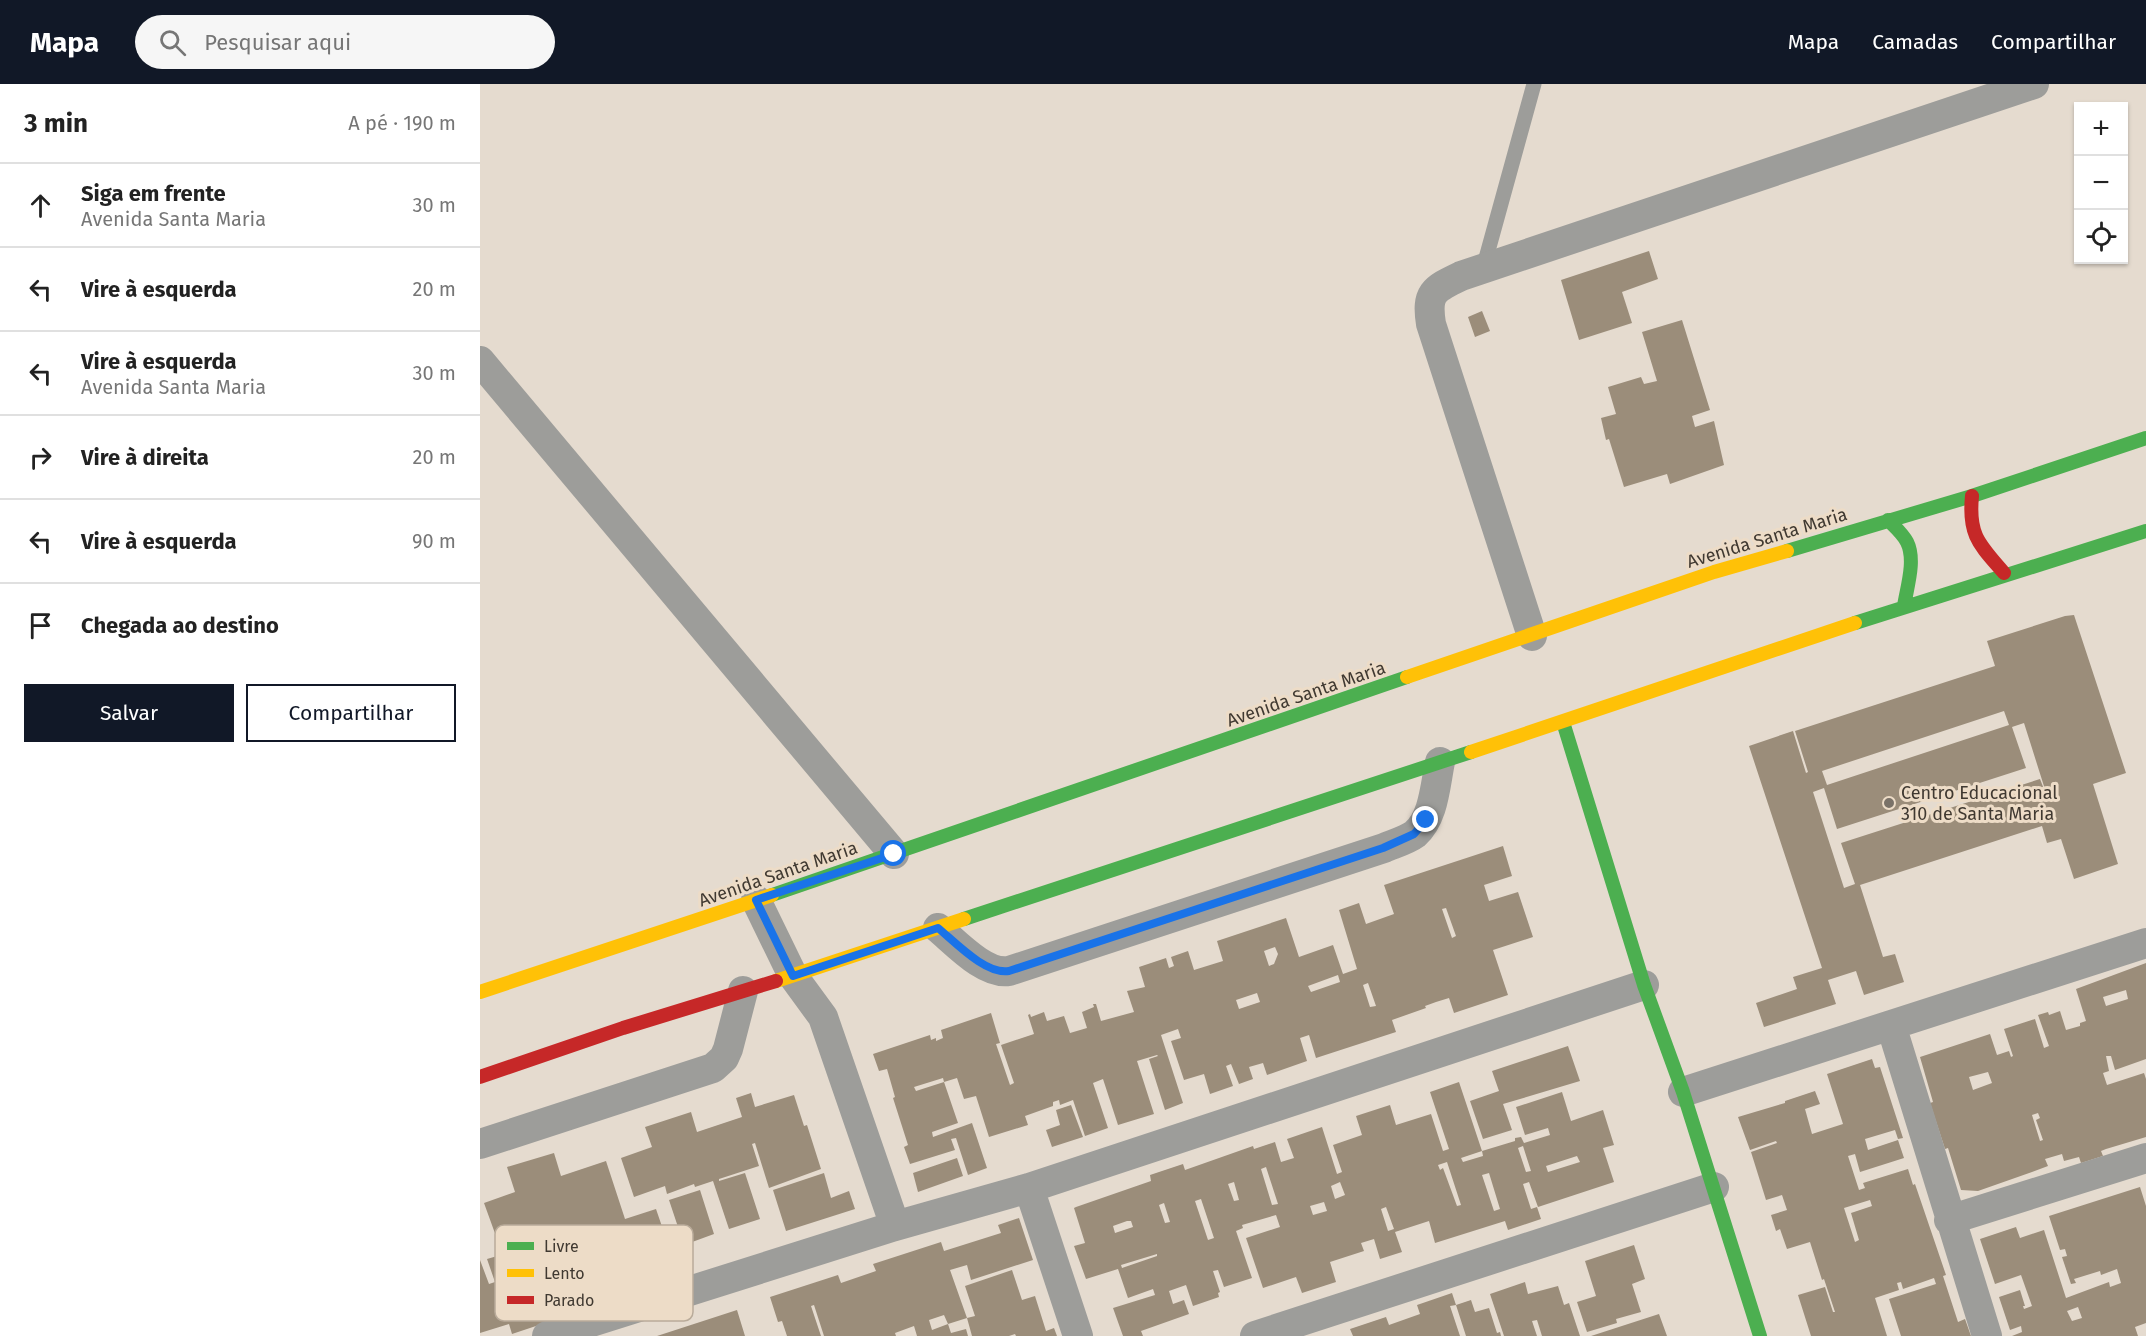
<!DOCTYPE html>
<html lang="pt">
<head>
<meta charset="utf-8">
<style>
	body { margin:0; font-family:"Fira Sans",sans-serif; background:#f6f6f6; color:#222 }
	.controls { position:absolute; right:18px; top:18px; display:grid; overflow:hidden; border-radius:0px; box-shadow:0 2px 4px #0004 }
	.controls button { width:54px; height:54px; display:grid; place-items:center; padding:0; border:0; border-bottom:2px solid #e0e0e0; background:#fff; color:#222; font:30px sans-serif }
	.stop { position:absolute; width:18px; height:18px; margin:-14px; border:4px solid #1a73e8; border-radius:50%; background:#fff }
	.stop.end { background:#1a73e8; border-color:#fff; box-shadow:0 2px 6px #0008 }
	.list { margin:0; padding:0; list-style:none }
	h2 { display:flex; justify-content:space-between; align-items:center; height:78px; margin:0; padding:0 24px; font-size:26px }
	h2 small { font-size:20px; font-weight:400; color:#767676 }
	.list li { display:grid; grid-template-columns:39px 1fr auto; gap:18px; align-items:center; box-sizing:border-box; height:84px; padding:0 24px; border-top:2px solid #e0e0e0 }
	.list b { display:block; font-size:22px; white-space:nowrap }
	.list p { margin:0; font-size:20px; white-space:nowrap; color:#767676 }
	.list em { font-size:20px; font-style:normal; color:#767676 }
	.actions { display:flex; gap:12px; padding:18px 24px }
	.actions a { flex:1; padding:14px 0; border:2px solid #111827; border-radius:0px; text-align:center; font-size:21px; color:#111827 }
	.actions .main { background:#111827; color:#fff }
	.icon { flex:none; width:33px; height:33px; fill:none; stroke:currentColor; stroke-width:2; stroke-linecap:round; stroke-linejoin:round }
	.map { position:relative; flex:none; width:1666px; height:1252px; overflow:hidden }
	header { display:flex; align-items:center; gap:36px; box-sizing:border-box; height:84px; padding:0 30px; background:#111827; color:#fff }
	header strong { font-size:28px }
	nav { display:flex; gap:33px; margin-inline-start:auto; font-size:21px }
	.search { width:420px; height:54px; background:#f6f6f6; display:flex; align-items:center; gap:15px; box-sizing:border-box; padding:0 21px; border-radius:33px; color:#767676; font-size:22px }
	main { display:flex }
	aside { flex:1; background:#fff }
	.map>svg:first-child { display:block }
</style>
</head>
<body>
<header>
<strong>Mapa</strong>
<div class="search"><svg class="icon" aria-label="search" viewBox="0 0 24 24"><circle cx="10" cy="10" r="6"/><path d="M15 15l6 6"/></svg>Pesquisar aqui</div>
<nav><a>Mapa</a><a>Camadas</a><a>Compartilhar</a></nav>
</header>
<main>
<aside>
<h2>3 min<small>A pé · 190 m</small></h2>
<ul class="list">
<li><svg class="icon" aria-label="ahead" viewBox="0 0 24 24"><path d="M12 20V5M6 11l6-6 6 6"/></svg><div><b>Siga em frente</b><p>Avenida Santa Maria</p></div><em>30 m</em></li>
<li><svg class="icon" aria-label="left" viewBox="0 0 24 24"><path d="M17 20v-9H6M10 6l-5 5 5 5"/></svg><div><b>Vire à esquerda</b></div><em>20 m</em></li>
<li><svg class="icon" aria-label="left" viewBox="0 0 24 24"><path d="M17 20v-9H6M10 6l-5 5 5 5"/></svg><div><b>Vire à esquerda</b><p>Avenida Santa Maria</p></div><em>30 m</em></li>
<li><svg class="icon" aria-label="right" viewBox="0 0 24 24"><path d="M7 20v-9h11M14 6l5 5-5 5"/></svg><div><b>Vire à direita</b></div><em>20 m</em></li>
<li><svg class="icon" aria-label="left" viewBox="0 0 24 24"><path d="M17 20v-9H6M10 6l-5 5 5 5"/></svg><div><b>Vire à esquerda</b></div><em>90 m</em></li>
<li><svg class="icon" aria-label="arrive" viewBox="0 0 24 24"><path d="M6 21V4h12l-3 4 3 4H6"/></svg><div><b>Chegada ao destino</b></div></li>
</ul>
<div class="actions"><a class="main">Salvar</a><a>Compartilhar</a></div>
</aside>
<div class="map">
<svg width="1666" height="1252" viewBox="0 0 1666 1252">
	<rect width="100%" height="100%" fill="#e5dbcf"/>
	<path fill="#9b8d7a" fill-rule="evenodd" d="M1169 167 1178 195 1142 208 1152 239 1099 256 1081 196Z
		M1002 227 1010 247 995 253 988 233Z
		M1202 236 1230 326 1212 332 1215 343 1234 337 1244 381 1190 400 1187 390 1144 403 1129 355 1126 356 1121 334 1136 330 1128 303 1161 293 1164 300 1177 297 1162 248Z
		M1594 531 1646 689 1613 700 1638 780 1594 795 1581 755 1567 759 1562 742 1380 801 1403 873 1415 870 1424 898 1384 911 1376 887 1348 896 1356 920 1284 943 1276 919 1317 905 1313 893 1342 884 1269 662 1313 647 1326 689 1328 688 1315 647 1515 582 1507 557 1585 532ZM1524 627 1529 641 1347 701 1342 687ZM1544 639 1569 718 1560 695 1361 759 1375 800 1364 804 1333 708 1344 704 1357 745 1546 684 1532 643Z
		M1023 762 1032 792 1004 801 1009 817 1038 808 1053 853 1013 866 1028 911 974 929 969 914 956 918 945 922 946 924 912 936 916 948 836 974 829 951 820 954 827 977 787 991 783 979 769 983 773 995 759 1000 751 980 746 982 753 1002 730 1010 724 990 704 996 691 957 701 954 698 945 681 951 703 1019 685 1026 669 975 678 972 677 971 657 977 674 1030 638 1041 623 995 613 999 628 1044 605 1052 593 1016 580 1021 579 1016 573 1018V1022L545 1032 548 1041 509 1053 496 1012 484 1015 477 994 464 998 463 994 434 1003 436 1007 464 998 478 1039 452 1048 453 1053 492 1039 507 1084 488 1091 476 1054 471 1055 475 1066 430 1080 424 1063 428 1061 413 1014 415 1013 407 985 399 987 393 970 450 951 451 956 456 954V957L463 954 461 946 511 929 520 959 516 960 530 1001 534 999 521 961 554 950 548 931 550 930 551 933 564 928 567 937 584 932 590 949 607 944 602 928 614 923 613 920H616L621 937 654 928 647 907 665 903 659 883 686 874 689 884 694 882 691 873 708 867 714 886 743 877 737 857 806 834 819 873 853 861 863 890 877 885 859 826 879 819 886 840 914 830 904 801ZM966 824 976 852 972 854 962 825ZM795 863 798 870 794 880 789 882 784 867ZM858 891 860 898 831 908 828 902ZM888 899 896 922 890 923 883 901ZM777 909 780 918 759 925 756 916Z
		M1666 879V975L1635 986 1631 972H1626L1629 987 1623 989 1627 1001 1664 989 1666 995V1053L1626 1065 1621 1067 1623 1072 1601 1079 1599 1073 1584 1077 1582 1070 1565 1075 1568 1082 1552 1088 1498 1107 1481 1106 1468 1064 1465 1065 1450 1019 1453 1018 1440 973 1510 950 1517 971 1529 967 1531 973 1533 972 1524 945 1555 935 1564 964 1569 962 1558 931 1568 928 1569 931 1580 927 1586 946 1600 942V939L1606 937 1596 905ZM1646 906 1648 915 1626 922 1623 913ZM1508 988 1512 999 1493 1006 1489 993ZM1558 1029 1560 1034 1556 1036 1563 1056 1560 1057 1552 1031Z
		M1088 962 1100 997 1023 1020 1032 1046 1003 1055 990 1017 1019 1007 1012 987Z
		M1392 975 1395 984 1400 983 1423 1054 1418 1055 1415 1046 1385 1055 1388 1066 1418 1056 1424 1074 1380 1088 1375 1070 1368 1072 1379 1106 1385 1104 1383 1099 1428 1085 1433 1101 1435 1100 1466 1191 1463 1192 1478 1238 1485 1235 1491 1252H1421L1409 1215 1456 1200 1454 1194 1423 1205 1421 1198 1417 1199 1419 1206 1395 1214 1407 1252H1331L1318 1211 1345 1203 1353 1228H1355L1344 1195 1342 1196 1330 1158 1307 1165 1300 1145 1296 1147 1291 1131 1307 1126 1302 1111 1286 1116 1271 1068 1297 1059 1296 1057 1270 1066 1258 1033 1305 1019V1017L1335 1007 1340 1020 1325 1025 1332 1050 1363 1040 1347 990ZM1390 1116 1392 1122 1371 1129 1379 1156 1375 1158 1364 1124Z
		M979 998 1002 1067 981 1074 983 1078 1003 1072 1002 1067 1035 1057V1054L1041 1053 1044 1059 1070 1051 1068 1044 1045 1051 1036 1023 1082 1008 1091 1037 1123 1026 1134 1061 1123 1064 1134 1098 1058 1123 1049 1098 1043 1100 1051 1125 1057 1123 1061 1135 1028 1146 1025 1137 955 1159 949 1137 915 1148 922 1168 900 1175 894 1155 881 1159 884 1167 850 1178 856 1198 822 1209 816 1193 783 1204 780 1195 766 1154 800 1143 796 1131 762 1141 763 1144 756 1147 772 1194 744 1203 738 1186 733 1187 740 1208 738 1209 739 1213 713 1222 706 1201 689 1207 693 1220 704 1216 709 1230 661 1247 663 1252H643L633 1224 675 1211 673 1205 648 1214 638 1185 606 1195 594 1162 605 1159 594 1124 596 1123 671 1097 670 1091 703 1080 705 1086 773 1062 774 1065 795 1058 801 1078 814 1074 807 1055 842 1043 857 1090 862 1088 853 1061 882 1051 876 1032 910 1021 916 1041 951 1030 963 1067 969 1065 950 1008ZM1043 1062 1051 1087 1046 1088 1038 1064ZM1097 1072 1100 1078 1068 1088 1066 1082ZM967 1078 981 1121 977 1122 963 1084 960 1086 958 1081ZM786 1083 798 1120 792 1121 781 1085ZM1009 1089 1020 1125 1014 1127 1002 1091ZM754 1098 759 1116 754 1117 748 1100ZM860 1098 865 1111 855 1115 851 1102ZM721 1115 734 1154 728 1156 715 1117ZM844 1118 847 1127 833 1131 830 1122ZM684 1119 690 1138 685 1139 679 1121ZM906 1123 914 1145 908 1147 901 1125ZM647 1137H651L653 1143 635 1149 633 1142ZM677 1170V1172L642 1184 641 1181Z
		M271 1009 275 1023 314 1011 324 1042 327 1041 341 1085 289 1104 275 1059 272 1060 279 1082 239 1095V1097L265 1089 280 1135 249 1145 233 1097 215 1103 214 1100 187 1110 185 1102 154 1113 141 1074 172 1063 165 1043 211 1028 217 1048 262 1033 256 1014Z
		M591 1021 603 1053 572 1063 566 1046 580 1041 576 1026Z
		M74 1069 81 1092 126 1077 145 1135 176 1125 190 1166 159 1176 165 1194 119 1210 122 1220 32 1250 29 1240 0 1249V1176L9 1200 15 1198 7 1175 38 1166 36 1161 21 1166 4 1119 35 1108 27 1083Z
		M477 1074 483 1092 438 1108 433 1089Z
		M344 1089 351 1114 369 1107 375 1125 306 1147 293 1106Z
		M1660 1103 1666 1122V1239L1655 1243 1658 1252H1532L1542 1248 1541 1242 1530 1246 1519 1213 1540 1206 1545 1222H1543L1544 1225 1552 1222 1541 1191 1515 1200 1500 1155 1536 1143 1540 1154 1564 1146 1586 1214 1629 1198 1630 1203 1641 1199 1637 1185 1621 1191 1620 1187 1594 1195 1596 1199 1591 1200 1582 1173 1587 1172 1585 1165 1580 1166 1569 1132ZM1598 1223 1602 1234 1592 1237 1587 1227Z
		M220 1106 234 1150 204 1161 189 1116Z
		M539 1134 553 1176 491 1196 487 1181 470 1186 487 1234 495 1232 485 1202 532 1186 542 1216 555 1212 566 1247 574 1244 577 1252H536L535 1250 529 1252H492L487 1234 468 1240 471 1249 486 1245 488 1252H437L434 1242 415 1249 416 1252H344L334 1221 331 1222 341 1252H307L302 1237 298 1238 290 1213 358 1191 361 1199 396 1187 393 1180 461 1158 464 1167 521 1149 518 1141ZM464 1231 468 1240 452 1246 449 1236Z
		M1154 1161 1165 1195 1152 1200 1161 1228 1136 1235 1137 1239 1107 1248 1097 1218 1116 1212 1105 1177Z
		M1045 1198 1048 1210 1078 1202 1084 1221 1089 1219 1100 1252H1062L1057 1236 1052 1237 1057 1252H1024L1010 1210Z
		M972 1209 976 1221 970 1222 980 1252H873L870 1245 906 1233 909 1241 940 1230 937 1221Z
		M991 1216 995 1228 1009 1224 1017 1249 1020 1248 1021 1252H986L976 1221Z
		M257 1226 265 1252H177Z
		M1179 1230 1187 1252H1111Z"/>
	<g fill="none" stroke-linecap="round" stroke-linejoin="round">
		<path stroke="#9d9d9a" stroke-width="15" d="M1003 185 1054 0"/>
		<path stroke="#9d9d9a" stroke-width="30" d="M0 277 414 770
			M1052 552 951 240C946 208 954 205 981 192L1554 0
			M276 816 313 892 343 933 415 1142
			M458 844C476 859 505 891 529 887L904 764C913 760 927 756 935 750 954 733 955 702 960 678
			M1411 941 1507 1252
			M1203 1008 1666 859
			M0 1060 233 984 244 974 248 965 263 907
			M549 1104 598 1252
			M1469 1136 1666 1074
			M67 1252 415 1142 549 1104 1164 901
			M775 1252 1234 1103"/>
		<path stroke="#4caf50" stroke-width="14" d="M1408 436C1415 443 1423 450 1427 458 1436 476 1427 503 1424 522
			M1307 467 1492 412 1666 354
			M1375 539 1666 447
			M1083 638 1164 901 1203 1008 1280 1252
			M292 811 927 593
			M484 835 991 668"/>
		<path stroke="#ffc107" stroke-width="14" d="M927 593 1234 488 1307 467
			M991 668 1375 539
			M296 897 484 835
			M0 908 292 811"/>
		<path stroke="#c62828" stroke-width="14" d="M1492 412C1488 452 1500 461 1524 489
			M0 993 143 944 296 897"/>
	</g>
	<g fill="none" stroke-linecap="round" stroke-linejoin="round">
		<path stroke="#1a73e8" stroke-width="8" d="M414 770 276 816 313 892 458 844C476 859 506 891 529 887L903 764 934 750 946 736"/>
	</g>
	<circle fill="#7a7268" stroke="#eddcc7" stroke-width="2" cx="1409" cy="719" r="6"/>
	<g text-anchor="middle" stroke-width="6" stroke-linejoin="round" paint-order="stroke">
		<g font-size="18" fill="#403931" stroke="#eddcc7">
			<text transform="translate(1287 454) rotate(-17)" y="6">Avenida Santa Maria</text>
			<text transform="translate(826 610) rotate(-19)" y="6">Avenida Santa Maria</text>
			<text transform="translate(298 790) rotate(-19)" y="6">Avenida Santa Maria</text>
		</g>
		<g font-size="18" fill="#403931" stroke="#eddcc7" text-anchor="start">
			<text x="1421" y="715">Centro Educacional<tspan x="1421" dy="21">310 de Santa Maria</tspan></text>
		</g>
	</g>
	<rect x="15" y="1141" width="198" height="96" rx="9" fill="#eddcc7" stroke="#b9ab9a" stroke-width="1.5"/>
	<rect x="27" y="1158" width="27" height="8" fill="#4caf50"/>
	<rect x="27" y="1185" width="27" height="8" fill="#ffc107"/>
	<rect x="27" y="1212" width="27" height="8" fill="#c62828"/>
	<g font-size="16" fill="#403931">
		<text x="64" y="1168">Livre</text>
		<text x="64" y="1195">Lento</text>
		<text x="64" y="1222">Parado</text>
	</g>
</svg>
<div class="controls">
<button>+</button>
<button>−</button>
<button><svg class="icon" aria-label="locate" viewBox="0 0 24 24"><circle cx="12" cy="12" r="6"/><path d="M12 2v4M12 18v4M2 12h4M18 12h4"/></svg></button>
</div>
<div class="stop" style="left:414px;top:770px"></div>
<div class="stop end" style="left:946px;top:736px"></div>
</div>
</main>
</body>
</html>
